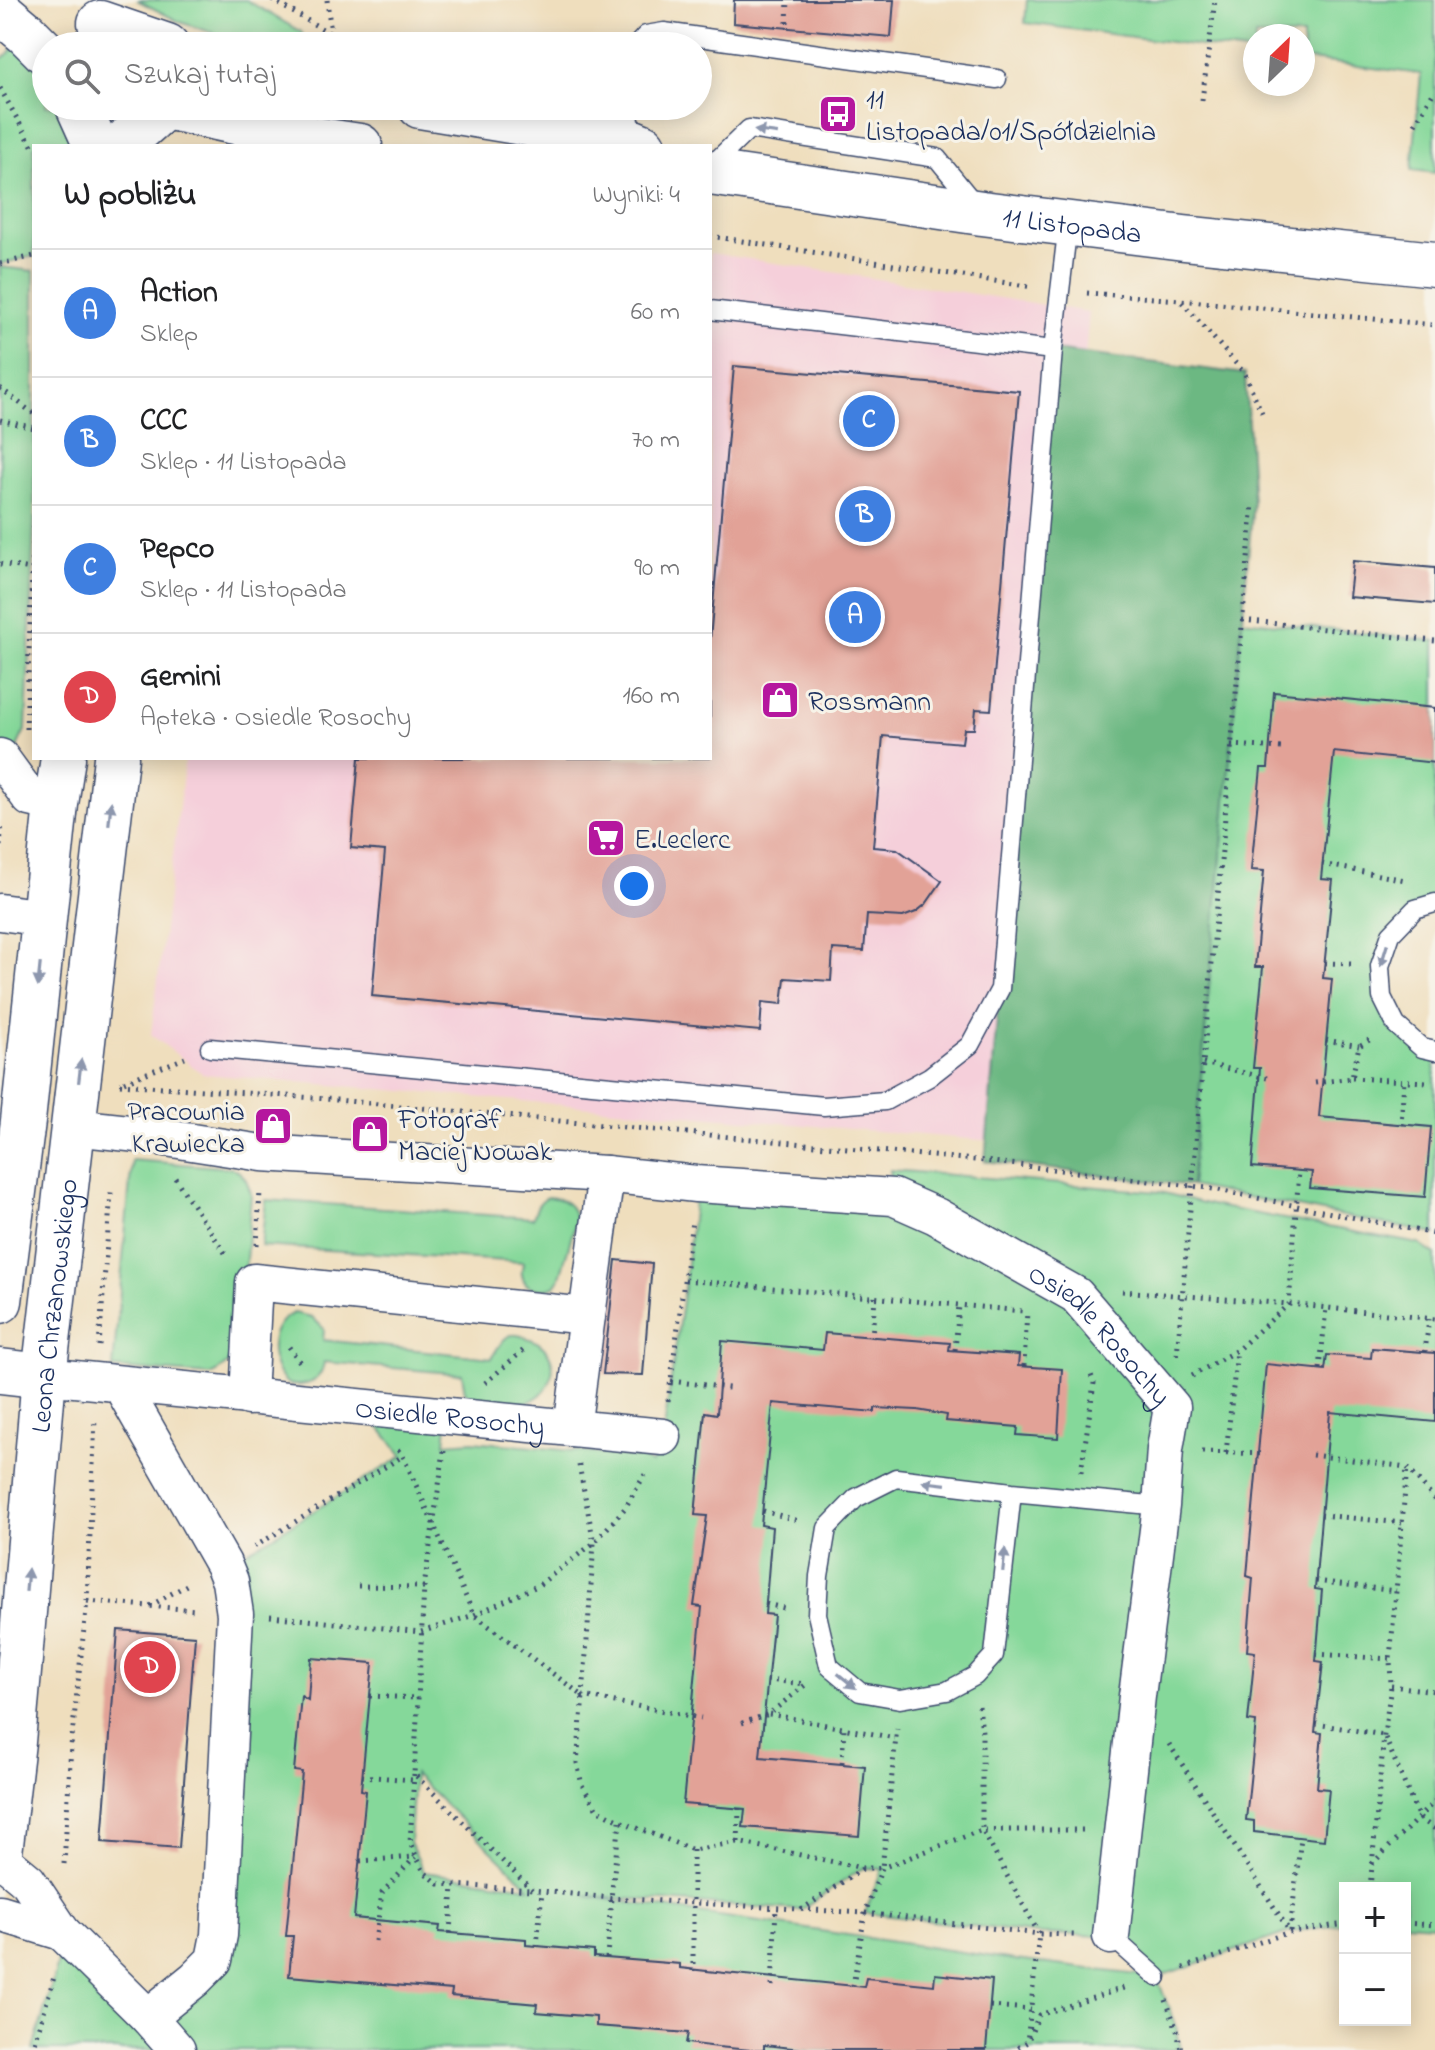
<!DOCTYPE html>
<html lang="pl">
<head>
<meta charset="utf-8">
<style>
	body { margin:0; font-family:"Indie Flower",sans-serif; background:#f2f2f2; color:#202124 }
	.controls { position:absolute; right:24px; bottom:24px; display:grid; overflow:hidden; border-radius:0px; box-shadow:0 4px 20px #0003 }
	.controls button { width:72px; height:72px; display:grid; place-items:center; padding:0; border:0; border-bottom:2px solid #e0e0e0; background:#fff; color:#202124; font:40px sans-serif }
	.compass { position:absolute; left:1243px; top:24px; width:72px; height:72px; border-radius:50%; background:#fff; box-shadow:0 4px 20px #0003; rotate:25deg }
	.you { position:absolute; left:634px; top:886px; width:28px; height:28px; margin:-20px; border:6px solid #fff; border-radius:50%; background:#1a73e8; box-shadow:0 0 0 12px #1a73e833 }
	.badge { display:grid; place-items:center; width:52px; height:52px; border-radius:50%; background:#ea580c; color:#fff; font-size:26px; font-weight:700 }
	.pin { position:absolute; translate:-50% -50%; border:4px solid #fff; box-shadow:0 2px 8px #0006 }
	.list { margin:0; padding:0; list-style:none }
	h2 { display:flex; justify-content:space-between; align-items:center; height:104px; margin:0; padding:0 32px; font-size:34px }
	h2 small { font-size:26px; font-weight:400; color:#757577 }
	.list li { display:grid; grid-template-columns:52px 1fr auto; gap:24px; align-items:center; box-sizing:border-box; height:128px; padding:0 32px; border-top:2px solid #e0e0e0 }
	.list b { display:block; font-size:30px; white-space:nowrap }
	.list p { margin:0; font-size:26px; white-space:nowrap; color:#757577 }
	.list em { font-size:26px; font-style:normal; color:#757577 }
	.icon { flex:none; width:44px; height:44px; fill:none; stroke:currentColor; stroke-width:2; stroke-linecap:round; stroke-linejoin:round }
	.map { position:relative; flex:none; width:1435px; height:2050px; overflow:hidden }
	.search { position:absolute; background:#fff; box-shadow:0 4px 20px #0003; left:32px; top:32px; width:680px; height:88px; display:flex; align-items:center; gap:20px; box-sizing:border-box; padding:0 28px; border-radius:44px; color:#757577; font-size:30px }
	.panel { position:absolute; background:#fff; box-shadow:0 4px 20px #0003; left:32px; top:144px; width:680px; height:616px; border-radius:0px }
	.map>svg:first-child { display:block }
</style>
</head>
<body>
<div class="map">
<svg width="1435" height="2050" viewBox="0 0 1435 2050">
	<rect width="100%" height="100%" fill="#f7f3e8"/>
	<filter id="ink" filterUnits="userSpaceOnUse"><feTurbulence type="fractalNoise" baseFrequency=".0125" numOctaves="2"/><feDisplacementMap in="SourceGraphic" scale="16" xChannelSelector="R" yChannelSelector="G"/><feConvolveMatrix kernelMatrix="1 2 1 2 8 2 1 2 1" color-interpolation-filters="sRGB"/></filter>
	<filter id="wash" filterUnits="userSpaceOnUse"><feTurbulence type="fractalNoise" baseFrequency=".006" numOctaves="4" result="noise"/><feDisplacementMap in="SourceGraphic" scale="32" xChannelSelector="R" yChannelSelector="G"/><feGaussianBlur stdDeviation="1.8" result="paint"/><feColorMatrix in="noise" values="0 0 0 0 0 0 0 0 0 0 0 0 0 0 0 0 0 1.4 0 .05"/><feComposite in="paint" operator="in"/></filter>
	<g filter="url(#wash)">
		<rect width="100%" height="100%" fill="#efdebd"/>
		<path fill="#f5cfda" d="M710 253 1089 312 1016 1143 203 1074 151 1035 185 758H710Z"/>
		<path fill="#85d89a" stroke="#50847c" stroke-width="2" fill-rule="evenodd" d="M137 0H246L301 32 310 46H254L180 22Z
			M1027 0H1435V173L1412 170 1421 74 1303 59V36H1255V53L1025 23Z
			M26 33 46 53V106H78L96 146H34V256L0 264V60L9 53Z
			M0 267 34 271V521L26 728 7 768 0 757Z
			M1242 620 1435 641V903L1415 909 1380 966 1396 1025 1435 1051V1234L1191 1186Z
			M132 1160 231 1168C245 1173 247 1181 251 1194L240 1340C233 1359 228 1367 210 1375L113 1368Z
			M890 1170 1160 1192 1215 1206 1419 1244 1435 1255V1925L1405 1923V1888H1345V1924L1290 1932 1157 1977 1177 2030 1181 2050H33L57 1966 62 1932 148 2017 214 1960 223 1564 263 1542 403 1456 364 1408 448 1416 445 1443 473 1441 642 1458 651 1464 663 1437 685 1280 696 1184 893 1196ZM414 1774 529 1887 424 1872 410 1843ZM863 1868 882 1869 865 1913 1039 1934 1111 1936 1155 1977 1015 1960 585 1896 801 1910Z
			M547 1197C563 1198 573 1204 576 1221L559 1280 555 1286C543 1291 525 1291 522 1275 521 1270 523 1266 523 1262L261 1246 266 1200 533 1218C537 1208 537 1203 547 1197Z
			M294 1313 312 1317 324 1329 323 1340 492 1358C496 1351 500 1342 507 1337 513 1333 518 1335 525 1337 570 1350 556 1405 511 1405 485 1406 485 1409 465 1392L462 1374 324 1362C322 1381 306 1388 288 1384 266 1366 265 1324 294 1313Z"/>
		<path fill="#6cb882" stroke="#447470" stroke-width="2" d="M1053 350 1245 374 1253 503 1191 1186 985 1161Z"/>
		<g id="blocks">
			<path fill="#e2a297" d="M734 0H894L891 37 733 23Z
				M734 366 1019 391 991 710 976 709 974 729H964L962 743 883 736 873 847 897 849 942 881 926 904 916 912 903 917 867 915 864 951 833 949 831 981 785 978 782 1004 762 1002 760 1031 372 996 385 851 351 848 359 758H710V640Z
				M1353 561 1435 568V604L1349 597Z
				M1274 692 1435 708V763L1334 752 1321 879 1333 880 1323 978 1332 979 1319 1117 1431 1127 1425 1197 1310 1188 1312 1172 1252 1167 1260 1068H1253L1263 967H1255L1264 871 1251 870 1261 768H1268Z
				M616 1260 652 1264 643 1375 603 1374Z
				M825 1333 950 1343 949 1350 1019 1355 1018 1366 1062 1369 1058 1438 1017 1435 1018 1427 946 1421 947 1415 917 1410 875 1408V1412L773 1403 761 1525 772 1527 765 1614 774 1615 760 1757 865 1766 859 1836 743 1827 745 1809 683 1804 702 1607 694 1606 707 1516 695 1515 705 1412 717 1414 722 1341 823 1350Z
				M1372 1348 1435 1353V1422L1330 1412 1315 1589 1322 1590 1316 1661 1323 1662 1315 1732 1322 1733 1317 1788 1329 1789 1324 1840 1254 1832V1821L1246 1820 1256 1722 1248 1721 1255 1652 1247 1651 1253 1578 1247 1576 1266 1364 1325 1370 1327 1355 1371 1358Z
				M118 1630 195 1636 179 1848 102 1842Z
				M311 1658 373 1663 361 1790 366 1791 354 1918 440 1926 439 1932 526 1939V1945L594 1951V1957L680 1964V1968L725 1973 864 1987 866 1978 934 1985 935 1974 992 1980 986 2050H811L764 2045V2050H750L718 2047 686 2043 688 2033 596 2026V2017L536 2012 537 2004 451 1996 452 1990 289 1976 293 1936H286L302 1772 294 1771 301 1696 308 1700Z"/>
		</g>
	</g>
	<g filter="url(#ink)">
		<use href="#blocks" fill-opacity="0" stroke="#3b496c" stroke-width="2"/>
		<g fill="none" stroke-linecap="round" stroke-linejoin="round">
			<g stroke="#3b496c" stroke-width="21">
				<path id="service" d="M636 46 646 35 664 32 997 79
					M629 106 631 141
					M710 167 749 129 937 158 977 207
					M710 310 1053 350
					M1435 903 1415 909 1391 934 1380 966 1382 997 1396 1025 1422 1048 1435 1051
					M210 1048 824 1106 885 1101 929 1077 970 1045 1000 989 1053 350 1068 224
					M1012 1492 994 1655 975 1676 947 1691 900 1699 860 1692 829 1666 817 1614 819 1576 827 1528 856 1498 896 1478 1012 1492 1161 1506
					M1111 1936 1157 1977"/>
			</g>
			<g stroke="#3b496c" stroke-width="39">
				<g id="minor">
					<path d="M0 757 30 798 56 804"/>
					<path d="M0 912 44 918"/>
					<path id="s1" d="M74 1127 147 1135 262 1153 606 1174 696 1184 893 1197 936 1216 1076 1295 1172 1407 1165 1449 1161 1506 1137 1696 1111 1936"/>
					<path id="s2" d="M44 1376 663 1437"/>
					<path d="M121 1385 223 1564 230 1581 235 1614 219 1935 214 1960 195 1979 148 2017"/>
					<path d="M248 1397 254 1282 587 1316"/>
					<path d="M572 1428 606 1174"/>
					<path d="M0 1858 28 1881 62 1932 148 2017 177 2050"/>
					<path d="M0 1913 62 1932"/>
				</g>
			</g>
			<g stroke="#3b496c" stroke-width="47">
				<g id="tertiary">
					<path d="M0 11 26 33 46 53"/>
					<path d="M100 23 167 46"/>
					<path d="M78 106 96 146"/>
					<path d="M161 106 313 139 360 146"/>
					<path d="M420 106 631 141 643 146"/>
					<path d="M124 146 126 141 166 106"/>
					<path id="s3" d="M710 173 982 213 1184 238 1435 264"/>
					<path d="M0 1301 23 1121 56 804 63 758"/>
					<path d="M0 1371 44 1376"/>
					<path id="s4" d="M0 1853 13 1742 44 1376 116 758"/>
				</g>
			</g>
			<path stroke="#3b496c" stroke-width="5" stroke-dasharray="2 6" stroke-linecap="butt" d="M272 0 331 34
				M327 0 331 34 329 46
				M787 23 788 0
				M0 88 34 149
				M1202 100 1215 0
				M1415 124 1435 90
				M710 236 1033 287
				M0 264 34 256
				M1087 293 1180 300 1435 325
				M1182 302 1245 374 1262 413
				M0 388 34 414
				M0 420 34 428
				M0 564 31 569
				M1242 620 1435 641
				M26 729 34 521
				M1231 745 1282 748
				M0 846 2 823
				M1322 864 1405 880 1406 882
				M1325 963 1352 964
				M1326 1040 1359 1046
				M1203 1063 1267 1078
				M1352 1078 1427 1082
				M124 1082 185 1058
				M1315 1083 1352 1078 1359 1046 1371 1039
				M120 1084 315 1098 985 1161 1208 1188 1435 1234
				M1401 1125 1404 1080
				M175 1178 227 1256
				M257 1245 260 1191
				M685 1280 1023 1311
				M1122 1291 1289 1304 1435 1319
				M872 1338 875 1297
				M99 1346 111 1192
				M289 1347 302 1365
				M955 1350 959 1305
				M1425 1352 1429 1319
				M1177 1355 1253 503
				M1024 1366 1027 1311
				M1320 1369 1326 1308
				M1192 1376 1237 1350 1289 1304 1299 1171
				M671 1381 729 1388
				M485 1383 526 1348
				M668 1401 692 1221
				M398 1450 403 1456 474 1615 583 1696 577 1763 582 1785 597 1809 620 1821 693 1850 738 1842 863 1868H882L897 1728
				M444 1451 424 1587 414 1774 532 1890 611 1898 865 1913 1039 1934 1074 1935
				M1202 1452 1266 1454
				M1226 1453 1237 1351
				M1312 1455 1407 1467
				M579 1465 594 1543 583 1696 701 1718
				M1081 1472 1094 1383 1090 1372
				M763 1511 800 1521
				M1321 1515 1402 1523
				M254 1547 403 1456
				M1316 1581 1396 1591
				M358 1586 424 1587
				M87 1601 196 1610
				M766 1604 788 1609
				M150 1606 190 1583
				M270 1616 421 1632 474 1615 539 1585 594 1543 625 1508 647 1471
				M1316 1654 1390 1659
				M767 1680 806 1684
				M1391 1686 1435 1691
				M370 1696 418 1698
				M979 1706 982 1732V1830L1039 1934 1027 2042 1014 2050
				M769 1714 895 1738
				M742 1723 769 1714 809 1682
				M1316 1724 1384 1735 1419 1818 1435 1829
				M1169 1744 1290 1932
				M842 1763 844 1728
				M414 1774 410 1843 424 1872 439 1884 532 1890
				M362 1776 413 1780
				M738 1842 739 1809
				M693 1850V1971
				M360 1861 414 1857
				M64 1864 71 1746 87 1601 95 1419
				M1372 1864 1435 1801
				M1370 1888 1384 1735 1391 1686 1390 1659 1407 1467 1435 1500
				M801 1910 862 1869
				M1405 1923 1435 1925
				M1290 1931 1301 1837
				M450 1933 453 1885
				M375 1941 382 1893 415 1857
				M537 1946 542 1891
				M607 1958 611 1898 620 1821
				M1183 1968 1290 1932 1345 1924
				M772 1986 776 1909
				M853 1986 865 1913 882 1868 982 1830H1086
				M1166 2000 1177 2030 1181 2050
				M990 2006 1031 2009
				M1029 2038 1039 2015 1124 1988
				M33 2050 54 1977"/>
			<use href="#service" stroke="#fff" stroke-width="18"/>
			<use href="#minor" stroke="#fff" stroke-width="36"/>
			<use href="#tertiary" stroke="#fff" stroke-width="44"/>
		</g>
		<defs><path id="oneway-solid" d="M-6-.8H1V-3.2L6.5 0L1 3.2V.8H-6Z" transform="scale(2)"/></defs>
		<g fill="#8d97ae">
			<use href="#oneway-solid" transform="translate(766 132) rotate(-172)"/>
			<use href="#oneway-solid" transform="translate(110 813) rotate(-84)"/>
			<use href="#oneway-solid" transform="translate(1384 955) rotate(107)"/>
			<use href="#oneway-solid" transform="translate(39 975) rotate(96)"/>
			<use href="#oneway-solid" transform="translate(80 1071) rotate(-83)"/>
			<use href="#oneway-solid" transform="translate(934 1483) rotate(-173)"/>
			<use href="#oneway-solid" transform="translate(1004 1560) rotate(-84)"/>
			<use href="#oneway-solid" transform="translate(27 1580) rotate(-85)"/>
			<use href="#oneway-solid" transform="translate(847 1681) rotate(39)"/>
		</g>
	</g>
	<defs>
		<g id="bus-square" transform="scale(2)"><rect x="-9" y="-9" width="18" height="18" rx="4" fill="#b5179e" stroke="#f7f3e8"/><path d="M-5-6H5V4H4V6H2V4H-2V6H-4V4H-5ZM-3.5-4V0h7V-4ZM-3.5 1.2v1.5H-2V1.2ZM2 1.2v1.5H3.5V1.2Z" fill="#fff"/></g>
		<g id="shop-square" transform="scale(2)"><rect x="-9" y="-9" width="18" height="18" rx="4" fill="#b5179e" stroke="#f7f3e8"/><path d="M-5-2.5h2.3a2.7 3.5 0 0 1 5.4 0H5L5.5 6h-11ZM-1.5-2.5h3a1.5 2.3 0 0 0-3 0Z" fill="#fff"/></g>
		<g id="supermarket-square" transform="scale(2)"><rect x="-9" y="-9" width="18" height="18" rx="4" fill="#b5179e" stroke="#f7f3e8"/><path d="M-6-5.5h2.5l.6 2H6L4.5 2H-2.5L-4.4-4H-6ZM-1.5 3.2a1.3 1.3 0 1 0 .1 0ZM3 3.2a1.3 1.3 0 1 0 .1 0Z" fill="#fff"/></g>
	</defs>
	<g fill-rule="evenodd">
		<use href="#bus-square" x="838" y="114"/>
		<use href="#shop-square" x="780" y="700"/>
		<use href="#supermarket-square" x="606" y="838"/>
		<use href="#shop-square" x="273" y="1126"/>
		<use href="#shop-square" x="370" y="1134"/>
	</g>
	<g text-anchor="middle" stroke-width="6" stroke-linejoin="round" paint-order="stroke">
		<g font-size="28" fill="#1b2f5e" stroke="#f7f3e8" text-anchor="start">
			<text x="866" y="108">11<tspan x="866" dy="32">Listopada/01/Spółdzielnia</tspan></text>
			<text x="808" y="710">Rossmann</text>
			<text x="634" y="848">E.Leclerc</text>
			<text x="245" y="1120" text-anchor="end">Pracownia<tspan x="245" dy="32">Krawiecka</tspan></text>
			<text x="398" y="1128">Fotograf<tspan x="398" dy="32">Maciej Nowak</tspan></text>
		</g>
		<g font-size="28" fill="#1b2f5e" stroke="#f7f3e8">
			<text dy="10" stroke="none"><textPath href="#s3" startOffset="366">11 Listopada</textPath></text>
			<text dy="10" stroke="none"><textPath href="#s4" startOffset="550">Leona Chrzanowskiego</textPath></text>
			<text dy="10" stroke="none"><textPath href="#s1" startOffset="1074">Osiedle Rosochy</textPath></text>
			<text dy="10" stroke="none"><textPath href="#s2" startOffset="408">Osiedle Rosochy</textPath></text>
		</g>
	</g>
</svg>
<div class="controls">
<button>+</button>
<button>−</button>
</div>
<svg class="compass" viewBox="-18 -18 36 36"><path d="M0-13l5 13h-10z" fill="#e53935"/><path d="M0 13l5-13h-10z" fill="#757577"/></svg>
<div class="you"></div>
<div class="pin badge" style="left:855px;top:617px;background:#3f7fe0">A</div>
<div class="pin badge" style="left:865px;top:516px;background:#3f7fe0">B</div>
<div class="pin badge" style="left:869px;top:421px;background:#3f7fe0">C</div>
<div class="pin badge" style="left:150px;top:1667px;background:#e0444e">D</div>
<div class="search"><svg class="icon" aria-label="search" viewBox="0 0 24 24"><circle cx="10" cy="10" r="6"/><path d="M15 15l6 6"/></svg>Szukaj tutaj</div>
<section class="panel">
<h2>W pobliżu<small>Wyniki: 4</small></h2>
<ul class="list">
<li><span class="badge" style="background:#3f7fe0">A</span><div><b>Action</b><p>Sklep</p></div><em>60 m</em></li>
<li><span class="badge" style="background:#3f7fe0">B</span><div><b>CCC</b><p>Sklep · 11 Listopada</p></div><em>70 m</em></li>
<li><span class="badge" style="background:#3f7fe0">C</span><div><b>Pepco</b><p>Sklep · 11 Listopada</p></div><em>90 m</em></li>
<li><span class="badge" style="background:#e0444e">D</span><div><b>Gemini</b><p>Apteka · Osiedle Rosochy</p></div><em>160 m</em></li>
</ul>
</section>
</div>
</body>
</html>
